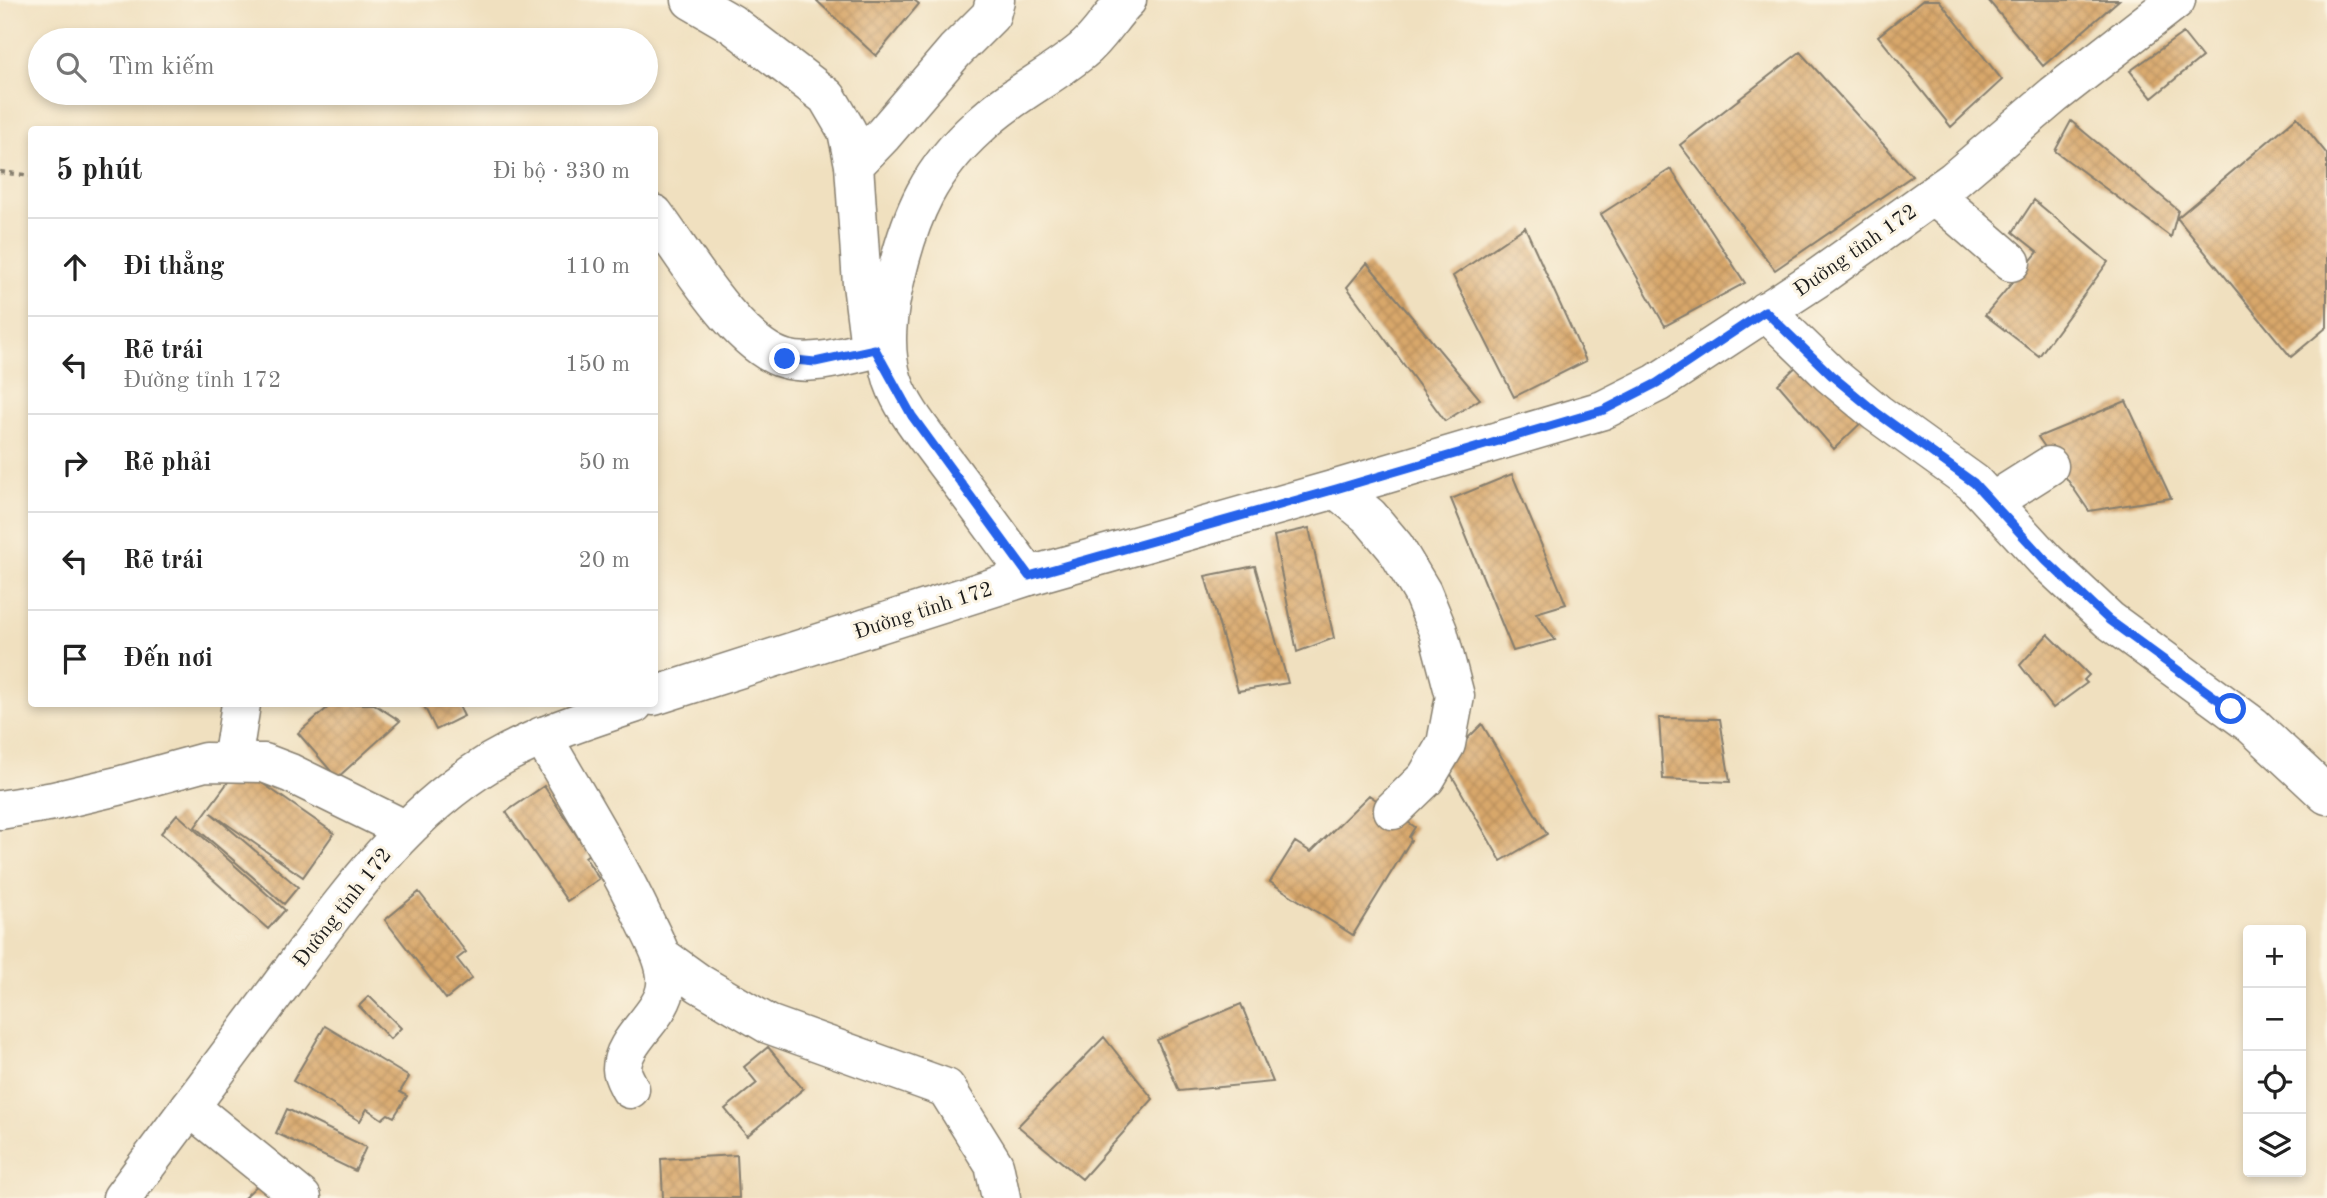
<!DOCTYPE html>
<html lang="vi">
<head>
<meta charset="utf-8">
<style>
	body { margin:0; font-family:"Old Standard TT",serif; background:#f2f2f2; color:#222 }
	.controls { position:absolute; right:21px; bottom:21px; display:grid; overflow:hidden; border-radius:7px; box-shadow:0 4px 10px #0003 }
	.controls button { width:63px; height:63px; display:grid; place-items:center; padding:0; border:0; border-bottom:2px solid #e0e0e0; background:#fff; color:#222; font:35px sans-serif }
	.stop { position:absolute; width:21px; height:21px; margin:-16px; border:5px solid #2563eb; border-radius:50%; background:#fff }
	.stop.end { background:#2563eb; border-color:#fff; box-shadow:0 2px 7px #0008 }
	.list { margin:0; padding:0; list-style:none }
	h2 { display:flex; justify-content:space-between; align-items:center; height:91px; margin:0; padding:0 28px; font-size:30px }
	h2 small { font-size:23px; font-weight:400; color:#767676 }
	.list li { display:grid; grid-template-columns:46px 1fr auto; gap:21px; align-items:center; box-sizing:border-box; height:98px; padding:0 28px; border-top:2px solid #e0e0e0 }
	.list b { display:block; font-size:26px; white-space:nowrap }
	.list p { margin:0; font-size:23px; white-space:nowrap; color:#767676 }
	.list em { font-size:23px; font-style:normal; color:#767676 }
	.icon { flex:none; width:38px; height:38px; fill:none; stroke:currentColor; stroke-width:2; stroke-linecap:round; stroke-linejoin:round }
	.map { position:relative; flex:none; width:2327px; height:1198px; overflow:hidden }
	.search { position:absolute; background:#fff; box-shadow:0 4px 10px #0003; left:28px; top:28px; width:630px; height:77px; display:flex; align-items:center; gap:18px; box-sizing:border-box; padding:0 24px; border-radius:38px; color:#767676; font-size:26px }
	.panel { position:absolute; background:#fff; box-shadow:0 4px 10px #0003; left:28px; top:126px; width:630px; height:581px; border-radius:7px }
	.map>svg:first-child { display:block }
</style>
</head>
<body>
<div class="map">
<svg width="2327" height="1198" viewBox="0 0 2327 1198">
	<defs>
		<pattern id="building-cross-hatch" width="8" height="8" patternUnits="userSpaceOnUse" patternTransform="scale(1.75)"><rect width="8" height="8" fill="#d8a76b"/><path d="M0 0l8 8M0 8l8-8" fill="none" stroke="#b98f5c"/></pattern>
	</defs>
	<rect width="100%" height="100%" fill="#fcf5e5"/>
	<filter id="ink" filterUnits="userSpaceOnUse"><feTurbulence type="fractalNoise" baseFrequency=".0143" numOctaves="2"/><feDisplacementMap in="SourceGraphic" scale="14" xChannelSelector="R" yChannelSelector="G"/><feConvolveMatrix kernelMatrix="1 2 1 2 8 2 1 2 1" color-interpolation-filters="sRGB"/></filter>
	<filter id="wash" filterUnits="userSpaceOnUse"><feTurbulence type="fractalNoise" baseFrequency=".00686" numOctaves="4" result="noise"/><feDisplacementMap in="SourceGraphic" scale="28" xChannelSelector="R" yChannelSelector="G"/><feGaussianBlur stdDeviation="1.57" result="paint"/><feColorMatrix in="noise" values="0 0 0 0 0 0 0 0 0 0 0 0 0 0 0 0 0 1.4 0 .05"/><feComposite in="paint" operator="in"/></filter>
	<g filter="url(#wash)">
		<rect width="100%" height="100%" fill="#f0e0bf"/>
		<g id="blocks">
			<path fill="url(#building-cross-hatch)" d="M816 0H914L919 4 876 56Z
				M1923 0H1939L2002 80 1951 127 1878 36Z
				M1988 0H2119L2043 66Z
				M2183 33 2202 57 2152 98 2130 71Z
				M1800 52 1912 176 1775 270 1680 145Z
				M2297 117 2327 154V327L2291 357 2177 218Z
				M2071 121 2178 210 2171 237 2055 151Z
				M1671 169 1745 283 1665 326 1601 214Z
				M2034 200 2108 262 2039 356 1985 315 2038 252 2013 232Z
				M1525 227 1586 361 1514 397 1453 276Z
				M1367 263 1480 399 1445 421 1347 287Z
				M1805 358 1867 417 1834 449 1778 384Z
				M2126 401 2171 498 2089 511 2038 437Z
				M1512 474 1566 604 1536 613 1555 640 1513 651 1451 499Z
				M1309 528 1334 638 1297 652 1274 536Z
				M1255 566 1288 683 1238 691 1205 576Z
				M2048 634 2089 675 2084 680 2087 683 2053 708 2020 665Z
				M332 704H374L400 721 337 778 298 733Z
				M423 704H458L464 716 436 730Z
				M1659 718 1720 719 1730 782 1663 779Z
				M1482 724 1547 834 1501 861 1444 762Z
				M239 767 334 833 303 877 211 813 298 887 284 904 195 827Z
				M544 786 589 854 585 857 599 879 567 901 506 812Z
				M1369 795 1415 827 1409 837 1411 840 1353 935 1270 882 1295 842 1311 852Z
				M177 814 285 910 268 929 161 833Z
				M419 892 466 952 457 959 472 978 446 999 385 920Z
				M369 996 401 1028 390 1039 359 1006Z
				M1241 1004 1273 1082 1179 1091 1157 1040Z
				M325 1026 409 1077 400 1092 407 1096 394 1117 388 1114 382 1119 367 1109 360 1121 293 1081Z
				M1104 1037 1153 1099 1082 1179 1018 1126Z
				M768 1047 803 1089 747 1136 725 1109 757 1083 744 1067Z
				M287 1109 366 1147 355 1171 276 1133Z
				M737 1155 739 1198H663L661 1159Z
				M268 1175 290 1198H244Z"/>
		</g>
	</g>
	<g filter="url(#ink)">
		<use href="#blocks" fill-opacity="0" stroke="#867e6e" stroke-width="2"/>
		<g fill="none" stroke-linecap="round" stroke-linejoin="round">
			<g stroke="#867e6e" stroke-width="41">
				<path id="minor" d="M691 0 732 24 827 97 847 131 854 165 862 284 869 340 873 346
					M854 165 883 135 955 51 991 15 995 0
					M1934 195 2011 262
					M654 214C684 254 737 346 785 359 814 367 847 355 875 349
					M1765 311 1831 375 1877 413 1974 483 2045 560 2109 620 2252 725 2327 795
					M1336 489 1369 516 1395 547 1422 592 1438 631 1455 696 1446 744 1426 778 1393 810
					M1992 502 2049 466
					M1029 576C1001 538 973 499 944 461 926 436 903 410 893 381 882 347 888 309 896 276 911 213 930 170 979 126 1009 97 1049 78 1082 51 1100 37 1111 15 1127 0
					M542 736C577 797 614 856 644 919 653 938 668 963 666 985 664 1015 622 1039 622 1069 622 1075 627 1083 630 1089
					M232 762 241 704
					M0 810 54 801 118 786 205 762 264 763 290 773 404 829
					M661 956 700 984 768 1024 946 1088 994 1165 1001 1198
					M190 1107 302 1198"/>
			</g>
			<g stroke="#867e6e" stroke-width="41">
				<path id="major" d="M654 696 1029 576 1336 489 1603 410 1657 383 1819 277 1953 181 2054 95 2176 0
					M122 1198C174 1128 226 1059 278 989 340 906 400 817 491 762 536 736 585 720 634 704"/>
			</g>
			<path stroke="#867e6e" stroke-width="4.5" stroke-dasharray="5 5" stroke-linecap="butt" d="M0 172 32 176"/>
			<use href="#minor" stroke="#fff" stroke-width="38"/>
			<use href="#major" stroke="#fff" stroke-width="38"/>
		</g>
	</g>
	<g fill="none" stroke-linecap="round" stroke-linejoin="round" filter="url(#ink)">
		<path stroke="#2563eb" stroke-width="9" d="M785 359 815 362 875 349 912 416 1029 576 1336 489 1604 410 1657 383 1765 311 1831 375 1877 413 1974 483 2045 560 2109 620 2231 709"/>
	</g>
	<g text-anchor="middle" stroke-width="6" stroke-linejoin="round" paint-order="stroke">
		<g font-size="21" fill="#1c1c1c" stroke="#fcf5e5">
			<text transform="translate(1855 250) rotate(-35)" y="7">Đường tỉnh 172</text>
			<text transform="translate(923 610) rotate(-18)" y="7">Đường tỉnh 172</text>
			<text transform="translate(342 907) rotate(-52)" y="7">Đường tỉnh 172</text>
		</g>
	</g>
</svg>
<div class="controls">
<button>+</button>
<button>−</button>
<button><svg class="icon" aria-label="locate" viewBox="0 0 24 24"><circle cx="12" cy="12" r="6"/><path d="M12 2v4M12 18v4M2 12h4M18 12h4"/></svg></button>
<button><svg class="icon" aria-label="layers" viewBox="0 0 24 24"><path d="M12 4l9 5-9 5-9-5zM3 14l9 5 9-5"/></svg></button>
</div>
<div class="stop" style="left:2231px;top:709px"></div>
<div class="stop end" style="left:785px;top:359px"></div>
<div class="search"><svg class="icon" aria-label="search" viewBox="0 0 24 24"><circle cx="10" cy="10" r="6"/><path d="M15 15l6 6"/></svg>Tìm kiếm</div>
<section class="panel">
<h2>5 phút<small>Đi bộ · 330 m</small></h2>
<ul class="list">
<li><svg class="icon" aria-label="ahead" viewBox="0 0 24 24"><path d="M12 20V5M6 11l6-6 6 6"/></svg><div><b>Đi thẳng</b></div><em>110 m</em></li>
<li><svg class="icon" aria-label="left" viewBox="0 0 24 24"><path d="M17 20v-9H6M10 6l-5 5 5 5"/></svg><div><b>Rẽ trái</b><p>Đường tỉnh 172</p></div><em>150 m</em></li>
<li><svg class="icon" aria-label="right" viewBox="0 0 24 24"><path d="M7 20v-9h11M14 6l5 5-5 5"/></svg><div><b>Rẽ phải</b></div><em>50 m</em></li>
<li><svg class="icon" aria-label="left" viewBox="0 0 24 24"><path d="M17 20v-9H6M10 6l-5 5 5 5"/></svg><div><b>Rẽ trái</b></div><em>20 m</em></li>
<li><svg class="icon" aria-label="arrive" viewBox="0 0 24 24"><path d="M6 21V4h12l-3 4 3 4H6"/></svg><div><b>Đến nơi</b></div></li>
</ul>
</section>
</div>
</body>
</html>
